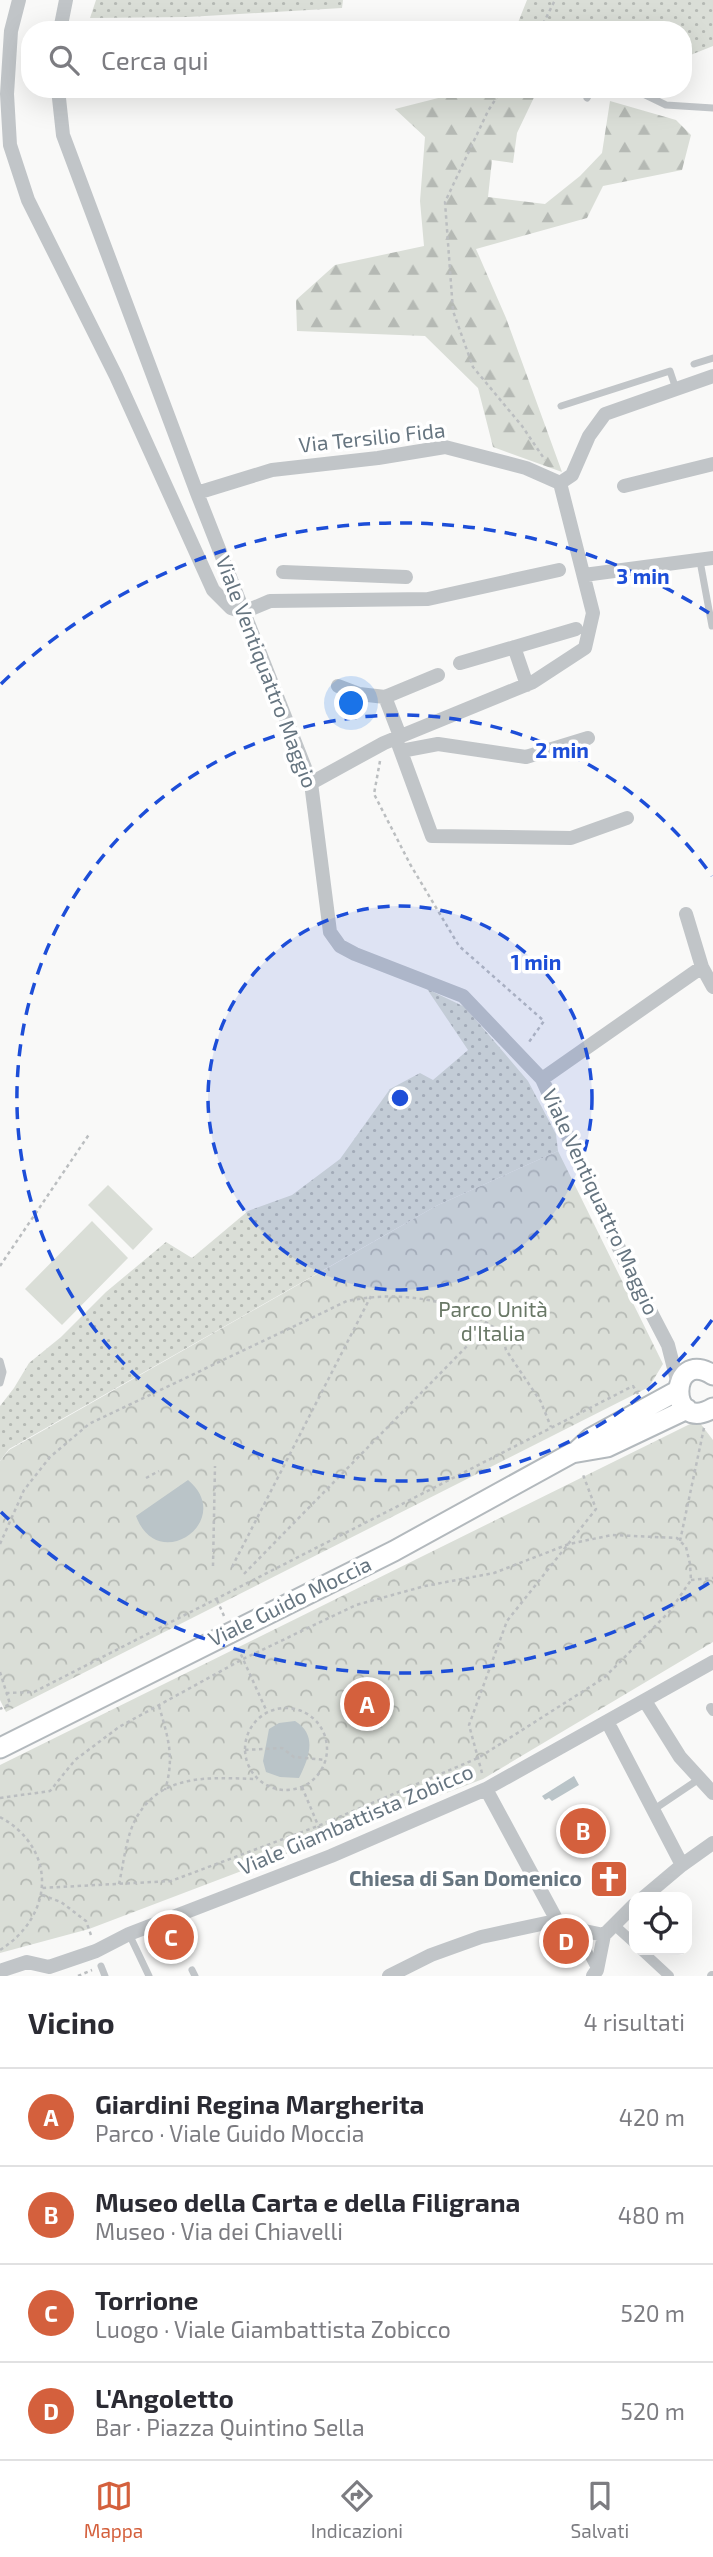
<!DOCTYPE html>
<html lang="it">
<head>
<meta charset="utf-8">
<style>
	body { margin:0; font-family:"Exo 2",sans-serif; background:#f7f7f7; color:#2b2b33 }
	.controls { position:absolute; right:21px; bottom:21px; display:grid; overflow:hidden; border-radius:14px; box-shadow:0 7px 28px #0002 }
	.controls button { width:63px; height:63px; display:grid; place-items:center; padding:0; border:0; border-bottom:2px solid #e1e1e2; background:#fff; color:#2b2b33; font:35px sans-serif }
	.you { position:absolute; left:352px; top:704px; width:24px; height:24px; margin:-18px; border:5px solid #fff; border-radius:50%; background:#1a73e8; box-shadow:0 0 0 10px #1a73e833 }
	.badge { display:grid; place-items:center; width:46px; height:46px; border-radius:50%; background:#d4603d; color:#fff; font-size:23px; font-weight:700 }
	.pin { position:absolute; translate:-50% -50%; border:4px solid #fff; box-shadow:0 2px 7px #0006 }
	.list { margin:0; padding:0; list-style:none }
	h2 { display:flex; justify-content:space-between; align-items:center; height:91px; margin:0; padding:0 28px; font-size:30px }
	h2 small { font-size:23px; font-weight:400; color:#7c7c81 }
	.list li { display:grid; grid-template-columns:46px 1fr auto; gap:21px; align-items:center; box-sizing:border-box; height:98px; padding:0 28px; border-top:2px solid #e1e1e2 }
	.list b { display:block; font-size:26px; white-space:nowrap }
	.list p { margin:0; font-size:23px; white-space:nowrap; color:#7c7c81 }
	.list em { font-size:23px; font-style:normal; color:#7c7c81 }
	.icon { flex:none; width:38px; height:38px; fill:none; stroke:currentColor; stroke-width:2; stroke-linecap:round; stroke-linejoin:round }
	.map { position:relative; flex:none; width:713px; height:1976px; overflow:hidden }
	.search { position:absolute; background:#fff; box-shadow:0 7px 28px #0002; left:21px; right:21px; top:21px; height:77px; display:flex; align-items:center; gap:18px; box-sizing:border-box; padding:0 24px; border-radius:28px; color:#7c7c81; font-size:26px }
	.sheet { height:483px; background:#fff }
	nav { display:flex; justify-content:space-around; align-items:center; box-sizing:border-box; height:98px; border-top:2px solid #e1e1e2; background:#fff; font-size:19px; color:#7c7c81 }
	nav a { display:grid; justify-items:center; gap:4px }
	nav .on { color:#d4603d }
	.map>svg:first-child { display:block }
</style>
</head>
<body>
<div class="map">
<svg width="713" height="1976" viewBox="0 0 713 1976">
	<defs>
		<pattern id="grass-dots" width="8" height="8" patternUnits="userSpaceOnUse" patternTransform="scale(1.75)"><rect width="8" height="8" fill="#daded7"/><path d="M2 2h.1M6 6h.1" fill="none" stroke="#b5b9b4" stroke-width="1.8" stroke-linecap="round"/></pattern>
		<pattern id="forest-firs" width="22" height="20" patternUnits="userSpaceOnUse" patternTransform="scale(1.75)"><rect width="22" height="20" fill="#daded7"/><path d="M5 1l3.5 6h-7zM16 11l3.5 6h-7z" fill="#b5b9b4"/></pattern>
		<pattern id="park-crowns" width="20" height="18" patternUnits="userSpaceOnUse" patternTransform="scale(1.75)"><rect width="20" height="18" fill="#daded7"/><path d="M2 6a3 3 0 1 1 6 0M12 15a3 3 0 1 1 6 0" fill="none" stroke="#b5b9b4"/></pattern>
	</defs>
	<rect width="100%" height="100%" fill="#f9f9f8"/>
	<path fill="url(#grass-dots)" d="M96 0H343L342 8 188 17 90 18Z
		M527 0H713V46L683 58V30H515Z
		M427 989 465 1007 528 1081 556 1134 558 1151 436 1206 9 1449 0 1461V1406L14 1388 29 1363 61 1337 106 1292 166 1242 192 1258 248 1211 292 1195 340 1159 390 1089 420 1073 433 1080 468 1050Z"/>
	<path fill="url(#forest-firs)" d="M462 89H538L517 133 513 163 492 160 488 197 545 204 580 176 602 153 610 101 676 120 691 135 682 170 603 186 587 218 476 249 506 318 562 472 493 447 478 388 425 336 297 331 296 300 335 265 424 246 420 201 425 137 395 109 450 95Z"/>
	<path fill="url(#park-crowns)" d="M558 1151 663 1364 649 1387 6 1712 0 1700V1461L9 1450 436 1206Z
		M700 1423 713 1440V1642L483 1779 89 1929 0 1953V1765L690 1424Z"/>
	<path fill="#daded7" d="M108 1185 153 1229 133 1250 88 1205Z
		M92 1221 128 1258 62 1325 25 1289Z"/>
	<path fill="#bac4c8" d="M188 1480C236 1520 158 1576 136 1516Z
		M295 1721C318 1735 309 1758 299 1778L280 1777 266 1772 263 1761 269 1729 279 1723Z
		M574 1776 579 1785 552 1801 549 1798 545 1800 542 1796Z"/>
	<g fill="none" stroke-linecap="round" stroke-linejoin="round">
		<g stroke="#b3b9bd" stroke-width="23">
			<path id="secondary" d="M713 1375C668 1347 667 1435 713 1408
				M578 1450 591 1438 677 1391
				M0 1748 394 1551 572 1453 607 1447 687 1409"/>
		</g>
		<path stroke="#bbbec0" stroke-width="2.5" stroke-dasharray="3.5 3.5" stroke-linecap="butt" d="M540 30 555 0
			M502 89 488 111 445 202 453 311 473 367 522 426 545 460
			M380 761 374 794 410 864 459 946 544 1021 529 1042
			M0 1266 90 1133
			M146 1478 159 1471
			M680 1541 704 1428
			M0 1544 24 1490 50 1457 89 1424 347 1301C385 1293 423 1296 460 1308 474 1314 489 1325 502 1332L506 1350 541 1402 551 1427
			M213 1566 215 1466
			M232 1567 371 1296
			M244 1574 467 1346 482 1323
			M691 1580 713 1578
			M217 1600 224 1616
			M238 1648 267 1712
			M0 1672 10 1704 0 1709
			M6 1693 34 1692 633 1386 638 1394
			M159 1706C168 1738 175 1757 165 1790
			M245 1749a41 41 0 1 1 82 0a41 41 0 1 1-82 0Z
			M245 1750 282 1748 294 1757 326 1760
			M482 1773 469 1725 507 1621 596 1509 582 1472
			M302 1787 325 1842
			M0 1798 50 1791 75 1760 119 1727 243 1659 356 1605 425 1586 494 1573 569 1544 612 1535 677 1538 686 1547 690 1564 691 1580 670 1611 604 1678 478 1758 318 1826 171 1881 41 1888
			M0 1817C58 1849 54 1916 0 1950
			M119 1884C124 1862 126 1834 138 1815 164 1772 214 1778 257 1779
			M42 1895 61 1902 86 1921 92 1938
			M78 1976 92 1970"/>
		<path stroke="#c1c5c8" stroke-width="7" d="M633 89 666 105 713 108
			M587 98 592 89
			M694 364 713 358
			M561 406 670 371 676 389
			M700 561 712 626
			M0 1361 3 1372 0 1383
			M653 1810 699 1779
			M129 1934 149 1976
			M101 1966 105 1976
			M192 1970 195 1976"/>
		<path stroke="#c1c5c8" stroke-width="10" d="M711 1708 713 1711
			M613 1924 634 1943
			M575 1928 597 1970
			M641 1950 669 1976
			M712 1976H713"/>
		<path stroke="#c1c5c8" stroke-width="14" d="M19 0 11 31 7 94 10 145 28 200 116 376 213 590 231 608 244 612 270 601 428 599 559 570
			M60 30 66 0
			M58 89 63 135 197 493 311 783 330 932 340 946 355 954 463 996 542 1079 629 1270 668 1345 678 1384
			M560 483 572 475 589 436 605 414 713 376
			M624 486 713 464
			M197 493 272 470 378 458 445 447 526 468 560 483
			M283 572 406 577
			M584 575 713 558
			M514 647 527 685
			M460 663 576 629
			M338 686 359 694 385 697
			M400 736 385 697 438 675
			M396 738 432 836 571 838 627 818
			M401 751 438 744 526 757 588 738
			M311 783 384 743 533 682 585 648 593 613 560 483
			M686 914 702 967 713 987
			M542 1079 702 967
			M645 1701 680 1757 713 1793
			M608 1723 682 1865
			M486 1789 560 1926
			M644 1897 682 1865 713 1843
			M0 1971 27 1962 49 1967 96 1951 129 1934 331 1856 486 1789 713 1662
			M389 1976 431 1955 481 1937 546 1923 604 1935
			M593 1976 597 1970 604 1935 634 1905"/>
		<use href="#secondary" stroke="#fff" stroke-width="19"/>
	</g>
	<circle cx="400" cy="1098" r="192" fill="#1d4ed8" fill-opacity=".12"/>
	<g fill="none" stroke="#1d4ed8" stroke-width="3.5" stroke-dasharray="12 9">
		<circle cx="400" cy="1098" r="192"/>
		<path d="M712 1320A383 383 0 1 1 712 876"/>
		<path d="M709 1583A575 575 0 0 1 1 1512M1 684A575 575 0 0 1 709 613"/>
	</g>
	<defs>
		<g id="church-square" transform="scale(2.0125)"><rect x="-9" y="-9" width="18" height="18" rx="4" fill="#d4603d" stroke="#fff"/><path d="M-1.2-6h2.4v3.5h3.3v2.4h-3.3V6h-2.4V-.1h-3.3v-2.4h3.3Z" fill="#fff"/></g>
	</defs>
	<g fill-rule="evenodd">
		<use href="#church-square" x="609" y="1879"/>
	</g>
	<g text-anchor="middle" stroke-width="7" stroke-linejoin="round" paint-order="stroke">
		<g font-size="21" fill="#667580" stroke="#fff">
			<text transform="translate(372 438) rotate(-6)" y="7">Via Tersilio Fida</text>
			<text transform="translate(266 672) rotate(69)" y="7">Viale Ventiquattro Maggio</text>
			<text transform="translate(600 1202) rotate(65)" y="7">Viale Ventiquattro Maggio</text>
			<text transform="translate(290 1602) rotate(-26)" y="7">Viale Guido Moccia</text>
			<text transform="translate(356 1820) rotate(-23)" y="7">Viale Giambattista Zobicco</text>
		</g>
		<g font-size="21" fill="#697866" stroke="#fff">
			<text x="493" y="1317">Parco Unità<tspan x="493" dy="24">d'Italia</tspan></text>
		</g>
		<g font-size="21" font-weight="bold" fill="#667580" stroke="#fff" text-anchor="end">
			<text x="582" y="1886">Chiesa di San Domenico</text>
		</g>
	</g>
	<circle cx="400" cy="1098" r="10" fill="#1d4ed8" stroke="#fff" stroke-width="3.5"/>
	<g font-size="21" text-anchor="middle" font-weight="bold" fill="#1d4ed8" stroke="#fff" stroke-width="7" stroke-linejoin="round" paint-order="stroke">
		<text x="643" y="584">3 min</text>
		<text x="562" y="758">2 min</text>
		<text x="536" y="970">1 min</text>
	</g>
</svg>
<div class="controls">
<button><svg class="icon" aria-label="locate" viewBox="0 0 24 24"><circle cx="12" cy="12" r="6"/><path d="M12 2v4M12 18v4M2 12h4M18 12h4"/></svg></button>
</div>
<div class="you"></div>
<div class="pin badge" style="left:367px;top:1704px">A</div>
<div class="pin badge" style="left:583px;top:1831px">B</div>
<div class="pin badge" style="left:171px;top:1937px">C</div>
<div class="pin badge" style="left:566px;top:1941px">D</div>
<div class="search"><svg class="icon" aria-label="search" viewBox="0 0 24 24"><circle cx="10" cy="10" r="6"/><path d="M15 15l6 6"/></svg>Cerca qui</div>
</div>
<section class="sheet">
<h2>Vicino<small>4 risultati</small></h2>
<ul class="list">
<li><span class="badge">A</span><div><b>Giardini Regina Margherita</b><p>Parco · Viale Guido Moccia</p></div><em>420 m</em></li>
<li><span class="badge">B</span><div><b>Museo della Carta e della Filigrana</b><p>Museo · Via dei Chiavelli</p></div><em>480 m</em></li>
<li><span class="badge">C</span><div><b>Torrione</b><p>Luogo · Viale Giambattista Zobicco</p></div><em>520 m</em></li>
<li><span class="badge">D</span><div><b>L'Angoletto</b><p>Bar · Piazza Quintino Sella</p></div><em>520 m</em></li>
</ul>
</section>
<nav>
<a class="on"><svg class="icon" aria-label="map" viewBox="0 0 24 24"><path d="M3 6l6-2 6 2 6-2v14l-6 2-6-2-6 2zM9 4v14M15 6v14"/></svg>Mappa</a>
<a><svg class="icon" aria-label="directions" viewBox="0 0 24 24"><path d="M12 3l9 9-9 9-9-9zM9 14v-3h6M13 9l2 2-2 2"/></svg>Indicazioni</a>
<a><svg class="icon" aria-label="saved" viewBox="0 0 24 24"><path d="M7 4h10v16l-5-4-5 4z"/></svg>Salvati</a>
</nav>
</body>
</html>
